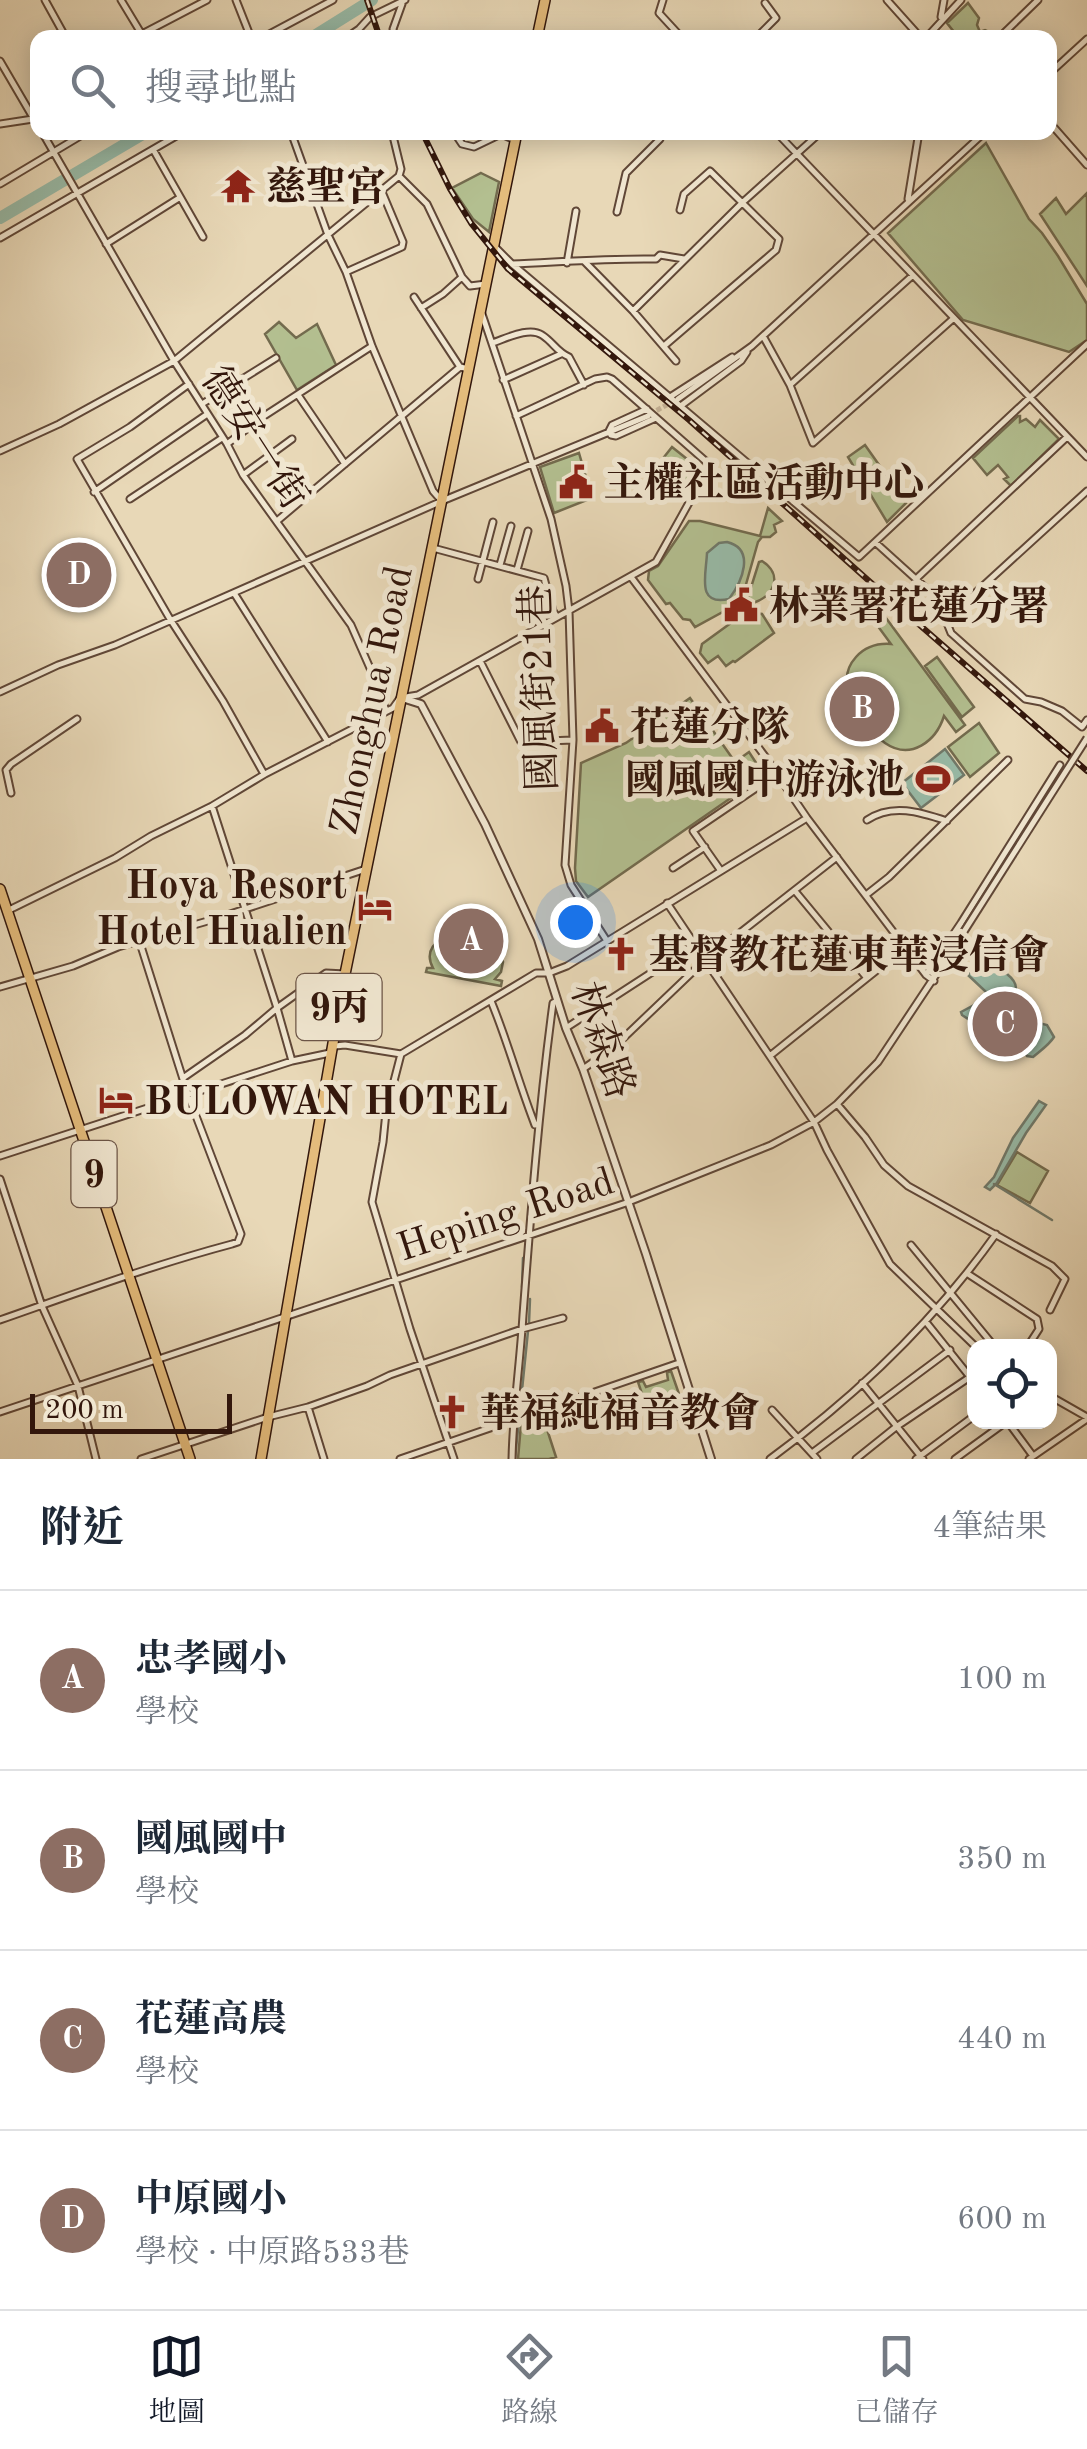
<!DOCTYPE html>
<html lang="zh-TW">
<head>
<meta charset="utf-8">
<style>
	body { margin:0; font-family:"Old Standard TT","Noto Serif TC",serif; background:#f6f6f7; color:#1f2937 }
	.controls { position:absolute; right:30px; bottom:30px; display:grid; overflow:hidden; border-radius:20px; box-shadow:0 5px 25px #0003 }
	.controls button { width:90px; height:90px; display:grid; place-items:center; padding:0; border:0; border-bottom:2px solid #e0e1e3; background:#fff; color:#1f2937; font:50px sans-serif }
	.scale { position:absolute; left:30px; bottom:25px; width:202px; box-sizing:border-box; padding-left:10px; border:5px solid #33170c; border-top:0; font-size:28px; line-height:35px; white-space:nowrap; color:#33170c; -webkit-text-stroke:8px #f0e6d0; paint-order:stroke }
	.you { position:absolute; left:575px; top:922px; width:35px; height:35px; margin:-25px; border:8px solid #fff; border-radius:50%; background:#1a73e8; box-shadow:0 0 0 15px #1a73e833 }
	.badge { display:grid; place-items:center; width:65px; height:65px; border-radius:50%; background:#111827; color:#fff; font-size:32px; font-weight:700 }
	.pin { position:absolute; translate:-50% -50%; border:5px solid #fff; box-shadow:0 2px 10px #0006 }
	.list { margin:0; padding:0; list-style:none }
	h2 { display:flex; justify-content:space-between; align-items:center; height:130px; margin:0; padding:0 40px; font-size:42px }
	h2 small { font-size:32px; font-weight:400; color:#747a83 }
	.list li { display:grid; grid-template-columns:65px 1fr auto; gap:30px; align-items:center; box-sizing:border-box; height:180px; padding:0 40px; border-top:2px solid #e0e1e3 }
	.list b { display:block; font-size:38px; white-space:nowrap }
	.list p { margin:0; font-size:32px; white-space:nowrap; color:#747a83 }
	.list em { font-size:32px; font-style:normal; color:#747a83 }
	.icon { flex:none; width:55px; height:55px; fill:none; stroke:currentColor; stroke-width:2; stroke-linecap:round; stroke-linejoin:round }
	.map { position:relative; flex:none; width:1087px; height:1459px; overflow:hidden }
	.search { position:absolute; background:#fff; box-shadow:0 5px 25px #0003; left:30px; right:30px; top:30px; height:110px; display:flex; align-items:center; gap:25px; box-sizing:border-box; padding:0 35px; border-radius:20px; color:#747a83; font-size:38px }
	.sheet { height:850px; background:#fff }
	nav { display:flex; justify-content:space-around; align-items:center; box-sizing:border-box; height:140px; border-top:2px solid #e0e1e3; background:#fff; font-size:28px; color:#747a83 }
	nav a { display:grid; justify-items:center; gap:5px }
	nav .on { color:#111827 }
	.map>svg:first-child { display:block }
</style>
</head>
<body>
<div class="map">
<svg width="1087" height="1459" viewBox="0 0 1087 1459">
	<rect width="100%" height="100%" fill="#e8d8b7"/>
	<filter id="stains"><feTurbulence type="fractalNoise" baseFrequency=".002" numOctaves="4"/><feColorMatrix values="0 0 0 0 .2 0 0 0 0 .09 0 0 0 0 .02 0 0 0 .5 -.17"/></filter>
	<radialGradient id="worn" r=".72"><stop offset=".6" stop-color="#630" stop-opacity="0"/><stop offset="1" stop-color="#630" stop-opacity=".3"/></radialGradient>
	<path fill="#b3bf90" stroke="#736b4e" stroke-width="2.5" d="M968 3 979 18 977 25 980 32 985 30 1000 37H958L947 23Z
		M986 143 1029 219 1042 233 1058 256 1087 304V340L1069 352 963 320 888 233Z
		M481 173 499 182 489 232 473 219 452 188Z
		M1087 193V286L1040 214 1056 198 1066 214Z
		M279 322 296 338 317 324 336 365 297 390 265 334Z
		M1018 416H1020V422L1026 419 1035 427 1040 420 1059 439 1011 486 1004 479 1008 477 998 465 987 475 973 458Z
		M865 445 906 503 887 522 848 457Z
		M672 447 697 467 683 487 670 480 659 490 651 485 658 475 653 471Z
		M579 453 592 498 554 513 540 467Z
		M768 508 782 521 774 525 776 532 770 537H762L758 542 741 602 695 627 690 620 683 619 670 603 666 604 648 580 649 571 658 566 689 521H700L760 536Z
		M762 561C783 574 775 596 753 603L747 600 759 562Z
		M746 612 762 614 774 633 735 662 733 661 726 666 718 656 708 663 700 653 702 644Z
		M886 618 965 725 956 732 944 716C936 741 911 761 885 743 876 737 871 727 865 719 851 699 837 678 856 657 866 646 877 643 891 644L877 625Z
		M937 657 974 707 962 717 925 666Z
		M690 698 735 762 749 752 764 775 588 897 576 881 575 868 581 763 626 743Z
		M979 723 999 753 970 777 948 747Z
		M452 936 495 947 503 962 501 972 495 979 502 981 501 986 426 972 427 968H433C424 951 435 939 452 936Z
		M1017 1152 1048 1171 1030 1203 997 1185Z
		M671 1371 687 1417 653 1427 638 1382 643 1381 646 1387 668 1380 667 1373Z
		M543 1417 556 1457 549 1459H518L521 1424Z"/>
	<path fill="#98bba8" stroke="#70796a" stroke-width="2.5" d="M727 542C756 549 742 582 729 599 696 606 706 576 707 553L719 543Z
		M945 749 964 775 921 808 902 783Z
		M976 949 980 950 994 969C1006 970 999 968 1007 974 1022 986 1015 993 1008 1007L1003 1008 968 975 973 968 972 959Z
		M980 998 998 1015 988 1032 962 1015 961 1012 974 1005Z
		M1011 1010 1024 1013 1031 1025 1039 1023 1047 1025 1054 1037C1049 1045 1040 1051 1033 1057L1027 1056 1025 1053 1028 1050 1021 1036 1008 1035 1006 1030Z
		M1039 1101 1046 1105 1026 1133 997 1183 990 1190 985 1187 994 1177 1013 1138Z"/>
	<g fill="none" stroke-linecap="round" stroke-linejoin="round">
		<path stroke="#70796a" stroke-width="2.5" d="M994 1184 1052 1220
			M522 1287 523 1258
			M529 1323 530 1299
			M515 1459 528 1331"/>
		<path stroke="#98bba8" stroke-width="12" d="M311 38 372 0
			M0 218 146 132"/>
		<path stroke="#c4b195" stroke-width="5" stroke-dasharray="5 2.5" stroke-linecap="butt" d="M650 414 676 400"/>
		<g stroke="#604737" stroke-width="9">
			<path id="minor" d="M45 0 66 38
				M121 0 144 38
				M236 0 251 38
				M663 0 659 13 682 38
				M887 0 921 38
				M941 17 944 0
				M142 34 207 0
				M1003 34 1038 0
				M262 38 333 0
				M346 38 359 29 370 17 405 0
				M395 38 393 29 402 4
				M756 38 776 18 765 3
				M926 38 961 0
				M0 61 38 126
				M1050 73 1087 39
				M1050 123 1087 165
				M0 124 33 119
				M42 132 174 361 227 444 243 475 351 625 377 684 386 711
				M291 132 328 235 346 272 372 346 433 491 440 499
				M392 132 401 169 399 176 427 204 462 277 470 286 486 284
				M454 132 462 144 474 147 501 134 510 138 515 135
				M776 132 1087 457
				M154 151 203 237
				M0 184 87 132
				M908 199 919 132
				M617 212 626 173 660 139
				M0 238 183 132
				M106 244 179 198
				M496 248 512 264C560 262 608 258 656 259L660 255 684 259
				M584 261 633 311 676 361
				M567 263 576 211
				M512 264 859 557 1087 344
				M346 272 402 247 403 242 382 192
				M414 297 460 367
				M421 308 443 294 462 277
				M633 311 743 202 821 132
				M482 314 551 519 566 586 569 611 573 740 565 865 571 885 607 941
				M763 336 790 385 813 443 954 318
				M492 343C505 339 529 326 542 335 553 342 557 352 569 357L584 385
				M664 346 776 250 779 239 710 171 684 194 680 210
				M503 380 561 354
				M189 384 130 427 77 459 170 619 223 701 264 774
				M790 385 912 276
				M298 395 345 464
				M670 397 732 357
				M678 399 752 346 985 132
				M202 404 276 358
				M682 405 741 361 747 352
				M608 433 612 425 647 409
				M611 435 616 436 656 418
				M227 444 261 418 372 346
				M0 451 59 424 174 361 399 176
				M243 475 292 439
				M1087 491 973 595 950 617 947 623 951 633 1025 699 1041 702 1062 711 1082 727 1087 720
				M94 492 206 415
				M130 499 222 438
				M277 521 460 367 469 369
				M876 543 949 609H958
				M433 548 544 578 553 611 557 617
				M500 565 511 526
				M517 570 528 531
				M631 577 767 759 807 818 926 975 934 981
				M478 579 493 522
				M916 579 1067 437
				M234 593 328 742
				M480 661 521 742 573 740
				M0 692 58 665 115 645 442 501 648 416
				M11 793 6 770 11 764 77 719
				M212 806 277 1008 292 1061
				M867 820C892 803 920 812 947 821
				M673 868 705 847
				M721 871 693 831 777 774
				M795 891 866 977
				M866 895 889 877 1008 760
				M667 903 814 1122 827 1150 890 1264 975 1346
				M9 910 115 858 151 836 212 806 265 774 393 708 400 698 418 695 656 562 710 465 612 379 607 377 595 379 516 416
				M926 975 961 923 1060 765
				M0 987 73 966 118 947 218 918 366 869
				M491 1001C508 1042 519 1084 535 1125
				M566 1028 694 945
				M335 1046 345 1045 401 1054 536 973H549L567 966 807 818
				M401 1054 386 1112 383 1142 372 1202 410 1329 454 1459
				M771 1055 907 946
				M583 1069 613 1048 704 961 837 857
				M183 1078 245 1035 277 1008 326 973 345 974
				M837 1104 865 1137 884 1165 908 1186 1052 1266 1065 1279 1050 1310
				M0 1156 292 1061 330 1053
				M0 1179 42 1306 78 1386 96 1459
				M911 1245 994 1346
				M968 1274 1037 1319 1039 1329 1028 1346
				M0 1320C77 1293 153 1265 232 1244L238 1242 241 1234 188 1095 140 943
				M926 1322 974 1382
				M862 1383 923 1459
				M1050 1396 1087 1417
				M308 1407 324 1459
				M772 1410 817 1459
				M0 1412 626 1203 771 1145 814 1122 837 1104 878 1062 951 952
				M1008 1422 1033 1456
				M812 1453 950 1350
				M141 1459 268 1417 308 1407 367 1386 390 1375 522 1329 563 1318
				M400 1459 679 1363
				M512 1459C513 1411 520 1363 523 1315 531 1210 539 1107 553 1003L557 1001
				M770 1459C856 1396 935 1320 996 1234
				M856 1459 896 1427 970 1377
				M916 1459 974 1416
				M955 1459 1006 1422
				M1029 1459 1087 1419"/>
		</g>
		<g stroke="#604737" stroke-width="10">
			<path id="tertiary" d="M402 698 421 704 485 824 538 939 566 1028 583 1069 646 1254 711 1459"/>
		</g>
		<g stroke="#33170c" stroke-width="12">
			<path id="primary" d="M537 38 545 0
				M0 889 190 1459
				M261 1459 345 974 517 132"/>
		</g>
		<use href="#minor" stroke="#f0e6d0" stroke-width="5"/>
		<use href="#tertiary" stroke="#f0e6d0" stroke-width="6"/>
		<use href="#primary" stroke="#e4bc7c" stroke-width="9"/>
		<g stroke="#33170c" stroke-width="6">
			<path id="rail" d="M367 0 380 38
				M422 132 450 189 471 223 508 269 689 420 868 580 1087 771"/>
		</g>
		<use href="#rail" stroke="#f0e6d0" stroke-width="2.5" stroke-dasharray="8" stroke-linecap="butt"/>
		<g stroke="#604737" stroke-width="9" stroke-linecap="butt">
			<path id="minor-bridge" d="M951 952 1087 738"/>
		</g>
		<use href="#minor-bridge" stroke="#f0e6d0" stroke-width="5"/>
	</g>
	<defs>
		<g id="temple-bare" transform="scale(2.7)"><path d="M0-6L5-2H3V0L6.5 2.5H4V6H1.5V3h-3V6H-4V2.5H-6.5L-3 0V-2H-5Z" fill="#8f2418" stroke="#f0e6d0" stroke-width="2.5" paint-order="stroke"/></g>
		<g id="civic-bare" transform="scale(2.7)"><path d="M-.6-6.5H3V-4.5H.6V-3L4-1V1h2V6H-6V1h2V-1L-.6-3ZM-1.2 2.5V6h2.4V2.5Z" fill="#8f2418" stroke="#f0e6d0" stroke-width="2.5" paint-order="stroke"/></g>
		<g id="stadium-bare" transform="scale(2.7)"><path d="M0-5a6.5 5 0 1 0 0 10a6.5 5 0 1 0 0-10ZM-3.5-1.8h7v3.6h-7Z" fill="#8f2418" stroke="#f0e6d0" stroke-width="2.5" paint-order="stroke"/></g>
		<g id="hotel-bare" transform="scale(2.7)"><path d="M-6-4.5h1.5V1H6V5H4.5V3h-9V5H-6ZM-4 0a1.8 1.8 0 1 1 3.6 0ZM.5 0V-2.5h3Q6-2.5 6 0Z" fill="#8f2418" stroke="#f0e6d0" stroke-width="2.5" paint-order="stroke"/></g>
		<g id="church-bare" transform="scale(2.7)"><path d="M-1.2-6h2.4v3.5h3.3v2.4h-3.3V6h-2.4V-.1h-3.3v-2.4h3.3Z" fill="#8f2418" stroke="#f0e6d0" stroke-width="2.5" paint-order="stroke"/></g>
	</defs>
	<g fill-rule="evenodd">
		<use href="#temple-bare" x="238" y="186"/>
		<use href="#civic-bare" x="576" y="482"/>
		<use href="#civic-bare" x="741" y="605"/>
		<use href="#civic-bare" x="602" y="726"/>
		<use href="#stadium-bare" x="933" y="779"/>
		<use href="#hotel-bare" x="375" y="907"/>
		<use href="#church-bare" x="621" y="954"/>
		<use href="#hotel-bare" x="116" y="1100"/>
		<use href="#church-bare" x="452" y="1412"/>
	</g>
	<g text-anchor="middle" stroke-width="10" stroke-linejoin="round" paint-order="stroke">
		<g fill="#f0e6d0" stroke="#6c5547" stroke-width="2.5">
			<rect x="296.5" y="974" width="85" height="66" rx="8"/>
			<rect x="71.5" y="1141" width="45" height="66" rx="8"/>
		</g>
		<g font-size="38" font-weight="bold" fill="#33170c">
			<text x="339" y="1020">9丙</text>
			<text x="94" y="1187">9</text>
		</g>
		<g font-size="40" font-weight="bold" fill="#33170c" stroke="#f0e6d0" text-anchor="start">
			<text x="266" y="200">慈聖宮</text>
			<text x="604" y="496">主權社區活動中心</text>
			<text x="769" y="619">林業署花蓮分署</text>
			<text x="630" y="740">花蓮分隊</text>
			<text x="905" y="793" text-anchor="end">國風國中游泳池</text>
			<text x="347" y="898" text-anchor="end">Hoya Resort<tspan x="347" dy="46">Hotel Hualien</tspan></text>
			<text x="649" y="968">基督教花蓮東華浸信會</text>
			<text x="144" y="1114">BULOWAN HOTEL</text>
			<text x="480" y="1426">華福純福音教會</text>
		</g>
		<g font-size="40" fill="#33170c" stroke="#f0e6d0">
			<text transform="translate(256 437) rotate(57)" y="14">德安一街</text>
			<text transform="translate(538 688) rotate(-92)" y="14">國風街21巷</text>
			<text transform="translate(370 700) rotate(-78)" y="14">Zhonghua Road</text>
			<text transform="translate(604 1040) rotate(71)" y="14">林森路</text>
			<text transform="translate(505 1213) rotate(-18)" y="14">Heping Road</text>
		</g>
	</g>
	<rect width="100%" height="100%" filter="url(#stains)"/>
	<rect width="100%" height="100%" fill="url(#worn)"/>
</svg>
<div class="controls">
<button><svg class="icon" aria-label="locate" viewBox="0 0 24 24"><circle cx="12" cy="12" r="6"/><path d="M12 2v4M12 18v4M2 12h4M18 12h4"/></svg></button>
</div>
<div class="scale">200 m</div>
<div class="you"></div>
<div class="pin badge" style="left:471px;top:941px;background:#8d6e63">A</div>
<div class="pin badge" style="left:862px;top:709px;background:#8d6e63">B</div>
<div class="pin badge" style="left:1005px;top:1024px;background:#8d6e63">C</div>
<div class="pin badge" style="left:79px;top:575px;background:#8d6e63">D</div>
<div class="search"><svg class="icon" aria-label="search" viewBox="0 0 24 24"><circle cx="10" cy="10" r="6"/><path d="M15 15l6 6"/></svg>搜尋地點</div>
</div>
<section class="sheet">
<h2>附近<small>4筆結果</small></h2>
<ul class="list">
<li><span class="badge" style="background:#8d6e63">A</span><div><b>忠孝國小</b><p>學校</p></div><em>100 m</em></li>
<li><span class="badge" style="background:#8d6e63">B</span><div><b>國風國中</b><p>學校</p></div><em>350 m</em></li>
<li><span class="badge" style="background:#8d6e63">C</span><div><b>花蓮高農</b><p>學校</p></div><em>440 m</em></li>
<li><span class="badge" style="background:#8d6e63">D</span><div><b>中原國小</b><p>學校 · 中原路533巷</p></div><em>600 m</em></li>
</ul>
</section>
<nav>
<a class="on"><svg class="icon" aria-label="map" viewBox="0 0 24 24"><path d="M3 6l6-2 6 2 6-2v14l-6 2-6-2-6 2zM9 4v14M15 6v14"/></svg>地圖</a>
<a><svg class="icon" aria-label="directions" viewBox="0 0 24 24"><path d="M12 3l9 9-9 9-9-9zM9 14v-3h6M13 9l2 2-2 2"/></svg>路線</a>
<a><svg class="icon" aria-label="saved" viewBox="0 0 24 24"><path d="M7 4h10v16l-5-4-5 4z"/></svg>已儲存</a>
</nav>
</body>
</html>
